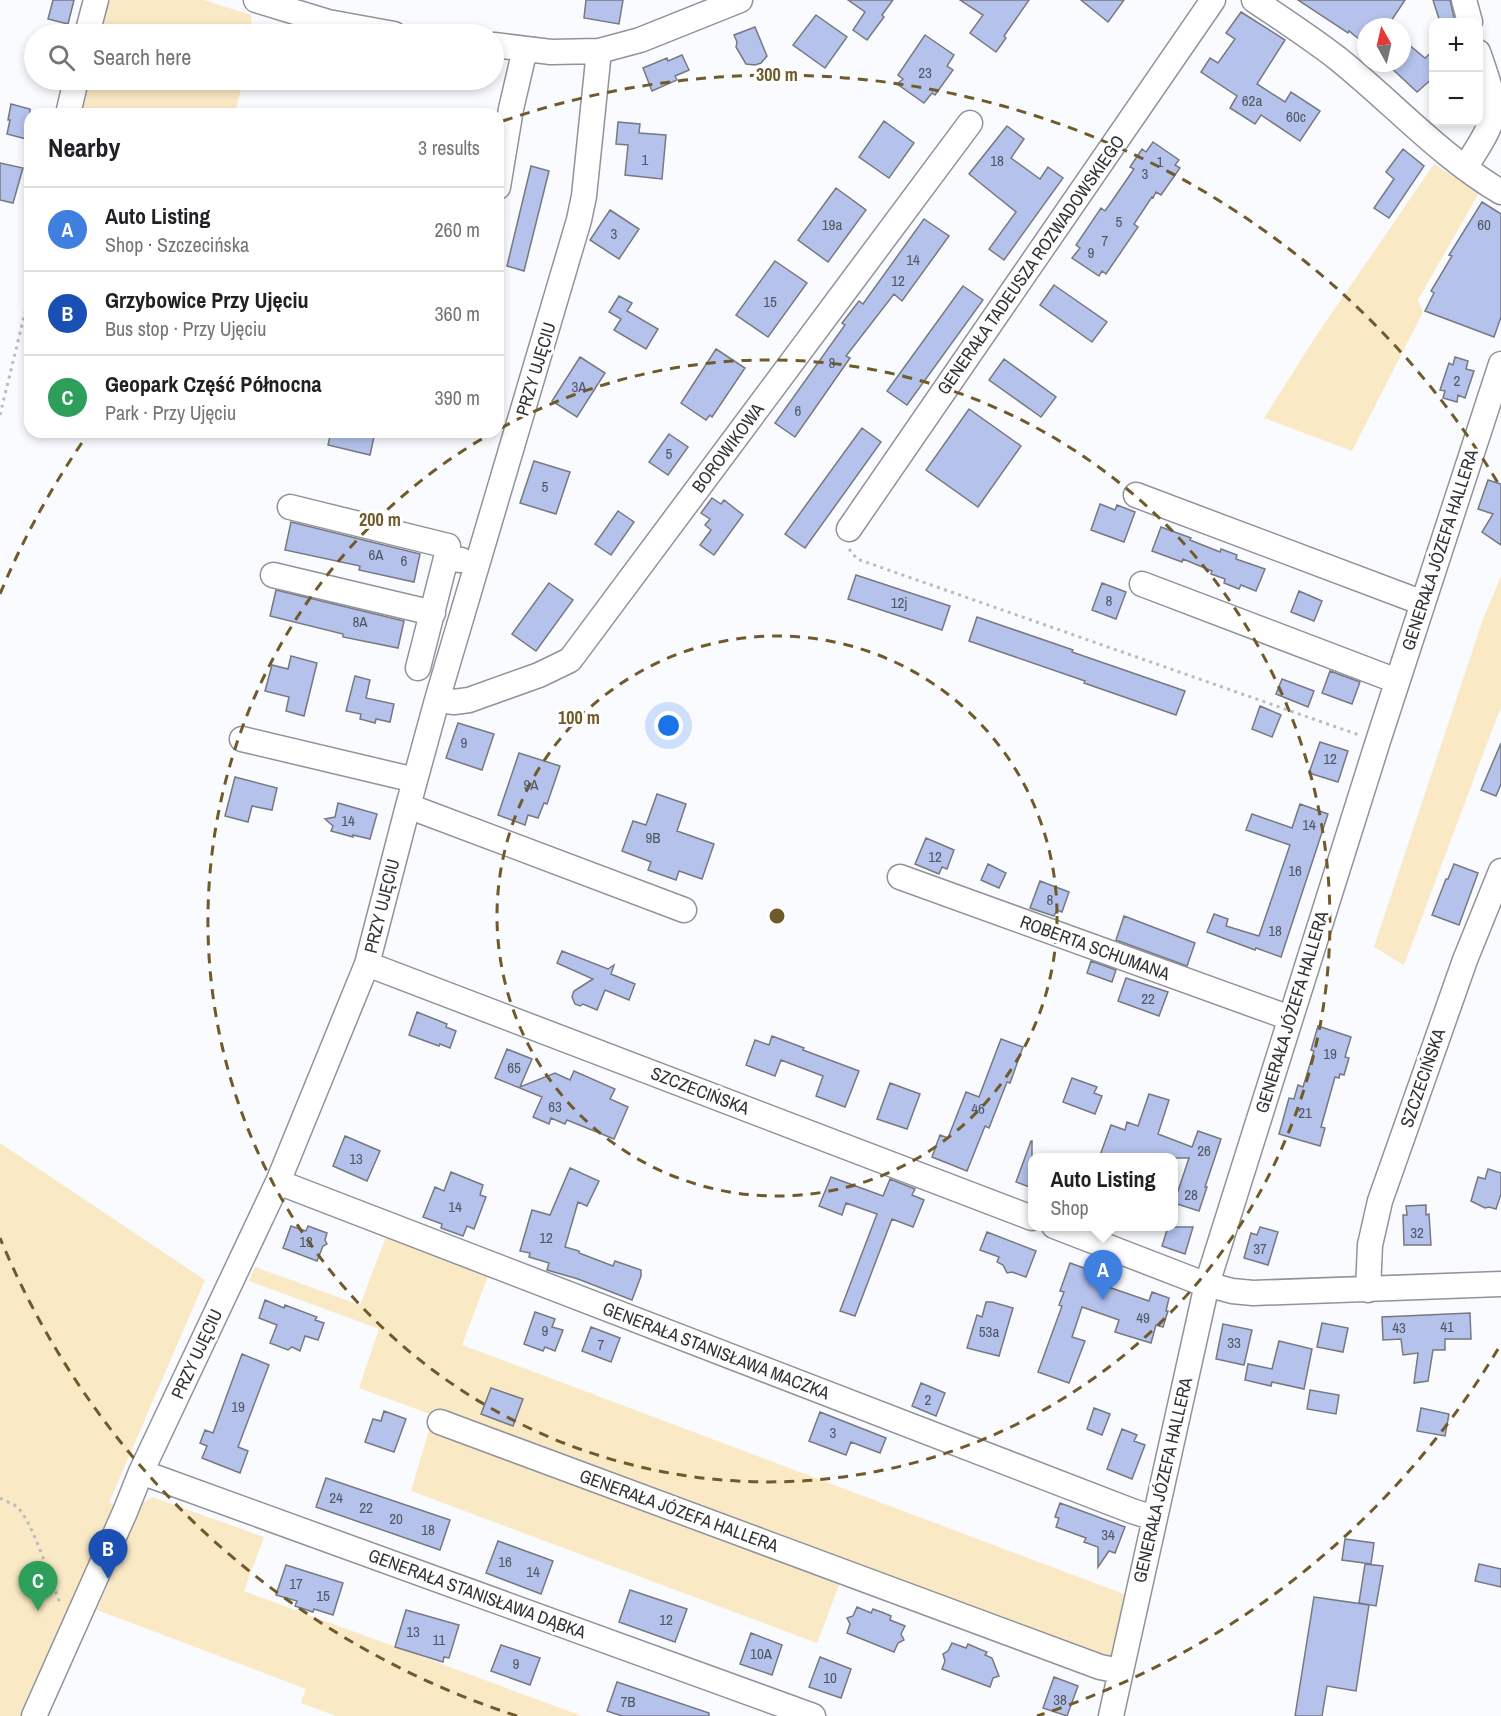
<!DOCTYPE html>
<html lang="en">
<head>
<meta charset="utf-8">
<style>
	body { margin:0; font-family:"Archivo Narrow",sans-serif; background:#f2f2f2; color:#202124 }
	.controls { position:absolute; right:18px; top:18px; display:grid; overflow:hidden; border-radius:12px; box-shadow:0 3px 9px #0003 }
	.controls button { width:54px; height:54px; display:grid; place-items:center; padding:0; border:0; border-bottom:2px solid #e0e0e0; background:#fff; color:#202124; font:30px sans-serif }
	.compass { position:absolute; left:1357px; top:18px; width:54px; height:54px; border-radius:50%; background:#fff; box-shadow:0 3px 9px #0003; rotate:352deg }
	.you { position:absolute; left:669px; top:726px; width:21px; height:21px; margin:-15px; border:4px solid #fff; border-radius:50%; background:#1a73e8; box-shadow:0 0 0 9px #1a73e833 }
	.badge { display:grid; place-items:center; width:39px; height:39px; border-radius:50%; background:#7c3aed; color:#fff; font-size:20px; font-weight:700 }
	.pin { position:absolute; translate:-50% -50px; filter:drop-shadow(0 2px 3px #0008) }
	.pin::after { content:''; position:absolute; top:32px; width:21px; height:18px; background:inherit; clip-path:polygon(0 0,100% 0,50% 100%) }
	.popup { position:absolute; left:1028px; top:1153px; width:150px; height:78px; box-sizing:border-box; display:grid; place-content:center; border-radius:12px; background:#fff; filter:drop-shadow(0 2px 4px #0005); font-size:20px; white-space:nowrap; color:#757577 }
	.popup b { font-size:22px; color:#202124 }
	.popup::after { content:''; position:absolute; left:50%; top:100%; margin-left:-12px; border:12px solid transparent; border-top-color:#fff }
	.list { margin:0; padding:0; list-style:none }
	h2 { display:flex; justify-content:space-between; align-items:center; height:78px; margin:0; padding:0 24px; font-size:26px }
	h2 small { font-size:20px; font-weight:400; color:#757577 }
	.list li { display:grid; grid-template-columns:39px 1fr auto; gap:18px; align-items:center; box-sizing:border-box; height:84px; padding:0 24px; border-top:2px solid #e0e0e0 }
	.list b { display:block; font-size:22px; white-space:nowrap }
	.list p { margin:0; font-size:20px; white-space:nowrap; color:#757577 }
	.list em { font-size:20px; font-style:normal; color:#757577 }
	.icon { flex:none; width:33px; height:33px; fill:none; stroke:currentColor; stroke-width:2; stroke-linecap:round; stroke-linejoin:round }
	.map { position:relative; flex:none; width:1501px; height:1716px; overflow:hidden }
	.search { position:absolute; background:#fff; box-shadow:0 3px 9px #0003; left:24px; top:24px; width:480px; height:66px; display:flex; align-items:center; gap:15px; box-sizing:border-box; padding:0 21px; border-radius:33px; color:#757577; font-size:22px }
	.panel { position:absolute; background:#fff; box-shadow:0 3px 9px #0003; left:24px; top:108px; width:480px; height:330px; border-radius:18px }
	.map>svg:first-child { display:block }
</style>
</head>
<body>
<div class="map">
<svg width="1501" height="1716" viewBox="0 0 1501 1716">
	<rect width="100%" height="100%" fill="#fafbff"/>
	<path fill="#fae9c5" d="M101 0H204L251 15 252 34H94Z
		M84 80H243L235 114H77Z
		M1434 164 1479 193 1418 300 1423 312 1352 451 1264 418 1316 336Z
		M1501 576V709L1497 717 1404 965 1374 947 1482 622Z
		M0 1143 205 1280 109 1503 126 1506 25 1716H0Z
		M386 1237 488 1276 462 1345 1124 1594 1112 1665 359 1388 379 1329 249 1281 255 1267 360 1305Z
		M429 1430 841 1580 817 1643 411 1491Z
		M152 1497 264 1537 244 1591 582 1716H336L301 1703 306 1689 97 1610 143 1503Z"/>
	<path fill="#b4c2ec" stroke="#777981" stroke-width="1.5" d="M53 0H74L68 24 48 19Z
		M586 0H623L619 24 584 18Z
		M848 0H893L882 15 884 17 867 40 853 30 865 12Z
		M960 0H1029L1004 36 1006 38 996 52 970 33 983 15Z
		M1081 0H1124L1108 22Z
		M1298 0H1405L1387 27H1366V45L1349 31 1348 33Z
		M1433 0H1450L1455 22H1440Z
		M1241 12 1285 40 1257 84 1285 102 1291 92 1320 111 1300 141 1261 115 1255 124 1230 108 1237 96 1201 72 1210 58 1218 63 1235 39 1226 33Z
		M816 15 847 37 825 68 793 45Z
		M755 27 767 56 761 63 755 65 746 64 736 47 737 42 734 35Z
		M925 35 954 55 947 66 953 70 935 95 932 93 924 103 897 84 903 79 898 75Z
		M1402 39 1425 58 1434 50V77L1417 92 1386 63H1402Z
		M682 55 689 70 675 76 677 80 652 91 643 68 667 58 668 61Z
		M11 104 30 109V140L7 134 10 120H8Z
		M884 121 914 143 889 178 859 157Z
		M618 122 640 124 639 133 666 135 662 179 625 175 628 145 616 144Z
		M1007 126 1024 139 1011 158 1040 179 1048 167 1063 178 1004 260 989 249 1016 212 969 174Z
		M1153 142 1179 160 1175 165 1180 168 1161 195 1156 192 1153 198 1152 197 1134 224 1138 227 1106 274 1102 271 1099 276 1072 258 1080 248 1076 245 1101 208 1105 211 1112 201 1134 169 1130 167 1142 149 1146 152Z
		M1403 149 1424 166 1389 218 1374 208 1394 179 1386 172Z
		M0 163 23 168 13 203 0 200Z
		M531 166 549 171 524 271 507 266Z
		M836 188 866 210 828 262 798 240Z
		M1482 202 1501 214V317L1494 337 1425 311 1434 293 1431 291 1452 256 1449 255Z
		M610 210 639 229 619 259 590 240Z
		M924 219 949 236 902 301 894 294 846 356 850 358 795 437 775 423 845 325 842 323 859 301 863 304Z
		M775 261 807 283 768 337 736 315Z
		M1054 285 1107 322 1092 342 1040 305Z
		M963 286 983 300 907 405 887 391Z
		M619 296 632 303 627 311 658 329 646 349 614 330 621 319 609 312Z
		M716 349 745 368 712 417 710 415 706 420 681 403Z
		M580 357 605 373 577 417 552 401Z
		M1455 357 1468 361 1466 369 1474 371 1465 398 1458 395 1457 402 1443 398 1445 391 1440 390 1449 363 1453 365Z
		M1004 359 1056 397 1041 417 989 380Z
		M969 409 1021 446 978 507 926 470Z
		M862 428 881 442 805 548 785 534Z
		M331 432H375L370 455 328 445Z
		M669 434 688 447 668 475 649 462Z
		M534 461 570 472 556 514 520 503Z
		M1488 480 1501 484V545L1482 532 1493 514 1478 509Z
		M712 498 721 504 724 500 743 515 714 555 700 545 711 530 705 525 710 519 701 513Z
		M1100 504 1115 510 1117 505 1135 512 1124 542 1091 530Z
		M618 511 634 522 611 555 595 544Z
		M291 522 420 554 414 582 359 570 360 566 285 550Z
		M1161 527 1191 538 1190 540 1220 552 1221 549 1237 555 1236 559 1265 569 1256 591 1241 585 1239 589 1224 583 1225 579 1211 574 1212 571 1183 559 1182 562 1152 551Z
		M856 575 950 606 942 630 848 599Z
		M549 583 573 600 536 651 512 634Z
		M1102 583 1126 592 1116 619 1092 610Z
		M276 590 404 621 398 648 343 637V634L270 616Z
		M1299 591 1322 601 1314 621 1291 612Z
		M977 617 1073 650 1072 652 1185 691 1176 715 1084 683 1085 681 969 641Z
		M291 656 317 663 304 716 286 711 289 697 265 691 272 665 288 669Z
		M1330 671 1360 682 1352 704 1322 693Z
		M355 676 370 680 366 698 394 704 390 722 376 719 375 723 360 719 361 714 346 711Z
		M1282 679 1314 691 1308 707 1276 694Z
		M1260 706 1281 715 1272 737 1252 729Z
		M458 723 494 734 482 770 446 758Z
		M1320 742 1348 751 1338 782 1309 773Z
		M1501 743V784L1496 796 1481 790Z
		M519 753 560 766 547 804 544 803 538 818 528 815 525 825 498 815Z
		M235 777 277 788 272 810 252 806 248 822 225 816Z
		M657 794 686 804 677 831 714 844 702 879 679 871 676 880 648 870 651 862 622 851 633 821 646 825Z
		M338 803 377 814 370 839 353 835V837L331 831 333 826 325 819 335 817Z
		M1300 804 1328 814 1281 957 1256 948 1255 950 1207 932 1214 914 1228 919 1226 926 1259 936 1290 845 1246 830 1252 814 1292 828Z
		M926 838 954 850 947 869 942 867 939 874 915 864Z
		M988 864 1006 873 999 888 981 880Z
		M1454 864 1478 873 1459 925 1432 915 1446 879H1448Z
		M1040 881 1069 892 1062 912 1057 910 1054 916 1030 908Z
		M1124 916 1195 943 1187 966 1116 940Z
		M562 951 608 969 614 965 611 974 635 984 629 1000 605 990 597 1010 583 1004 580 1006 575 1004 572 997 574 991 593 979 557 963Z
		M1091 961 1116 970 1112 982 1087 973Z
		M1126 978 1168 992 1159 1016 1118 1001Z
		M417 1012 447 1024 446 1027 456 1031 450 1048 440 1044 439 1046 409 1035Z
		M1318 1026 1351 1037 1345 1057 1349 1058 1344 1075 1340 1074 1339 1078 1335 1077 1321 1127 1325 1128 1320 1146 1279 1134 1289 1098 1294 1099 1298 1085 1303 1087 1314 1051 1311 1050Z
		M772 1036 804 1048 803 1050 859 1071 845 1107 816 1096 823 1076 781 1060 775 1076 746 1065 755 1040 769 1045Z
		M1001 1039 1023 1047 1010 1083 1007 1082 989 1128 985 1126 967 1171 932 1157 940 1135 948 1138 966 1092 979 1097Z
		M507 1049 532 1059 520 1087 555 1073 570 1080 574 1071 615 1089 610 1099 628 1107 614 1139 567 1120 565 1124 551 1118 549 1124 533 1117 542 1097 495 1078Z
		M1072 1078 1097 1087 1094 1093 1102 1096 1095 1114 1063 1102Z
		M890 1083 920 1094 907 1129 877 1119Z
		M1149 1094 1169 1100 1158 1134 1192 1147 1198 1131 1221 1139 1205 1187H1207L1199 1211 1174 1203 1189 1158H1099L1111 1125 1125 1130 1127 1122 1138 1126Z
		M345 1136 380 1151 367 1181 333 1166Z
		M1031 1141H1032V1188L1016 1182Z
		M570 1168 599 1181 587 1206 578 1202 565 1247 579 1251V1253L613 1266 615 1261 641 1270V1276L632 1300 578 1279 547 1270 549 1263 529 1257 530 1253 520 1251 532 1210 550 1215Z
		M1488 1169 1501 1173V1194L1496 1209 1489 1207 1485 1208 1471 1201 1478 1177 1485 1179Z
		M451 1172 483 1185 480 1195 486 1197 474 1229 467 1226 463 1236 441 1228 442 1224 423 1217 435 1187 444 1191Z
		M831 1177 883 1196 890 1179 915 1189 912 1195 924 1200 913 1227 892 1219 855 1316 840 1311 877 1214 846 1203 842 1215 819 1206Z
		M1426 1205V1215L1429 1214 1431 1245H1404L1403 1215H1407L1406 1206Z
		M291 1226 306 1231 308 1226 327 1233 325 1240 327 1244 323 1246 317 1261 283 1248Z
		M1168 1227H1193L1185 1254 1162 1246Z
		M1260 1227 1278 1232 1268 1265 1244 1258 1251 1233 1257 1235Z
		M987 1232 1036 1251 1026 1277 1012 1272 1007 1273 1003 1265 997 1262 999 1257 980 1250Z
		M1070 1263 1095 1272 1091 1281 1149 1301 1152 1292 1169 1298 1166 1311H1168L1163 1327 1156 1325 1151 1343 1115 1332 1119 1320 1082 1307 1072 1337 1085 1341 1069 1383 1038 1372 1062 1306 1059 1305 1064 1292 1060 1291Z
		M265 1300 284 1308 285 1305 317 1317 315 1320 324 1323 318 1340 305 1336 300 1351 292 1347 288 1350 270 1343 277 1325 259 1318Z
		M986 1302H992L1013 1308 999 1356 967 1348 977 1315 982 1317Z
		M535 1312 555 1319 552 1327 563 1330 555 1351 545 1347 543 1351 524 1344Z
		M1470 1313 1471 1339H1445V1350H1433L1428 1381 1414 1383 1418 1353 1403 1355 1401 1339 1383 1340 1382 1317Z
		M1322 1323 1348 1328 1343 1352 1317 1347Z
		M1223 1324 1252 1330 1244 1365 1216 1359Z
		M591 1327 620 1338 611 1362 582 1351Z
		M1279 1341 1312 1349 1304 1389 1272 1382 1271 1386 1245 1380 1248 1364 1272 1369Z
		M242 1354 269 1365 238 1447 248 1451 240 1473 202 1458 207 1446 200 1443 205 1430 213 1433Z
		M921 1383 945 1393 936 1416 912 1406Z
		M491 1388 523 1399 513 1426 481 1414Z
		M1310 1390 1339 1395 1336 1414 1307 1409Z
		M1094 1408 1110 1414 1102 1435 1087 1429Z
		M1421 1408 1449 1414 1445 1436 1417 1431Z
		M384 1411 406 1419 394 1452 365 1442 373 1419 381 1421Z
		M820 1412 886 1438 880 1453 851 1442 846 1455 809 1441Z
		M1122 1429 1137 1435 1134 1441 1145 1445 1132 1479 1107 1469Z
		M326 1478 450 1520 440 1550 316 1507Z
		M1060 1503 1125 1527 1115 1553 1109 1551 1098 1567V1547L1084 1542 1086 1538 1056 1527 1059 1518 1055 1517Z
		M1345 1539 1374 1543 1371 1564 1342 1560Z
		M498 1541 553 1561 541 1594 486 1573Z
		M1365 1564 1383 1566 1376 1606 1359 1603Z
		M1479 1564 1501 1569V1587L1475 1581Z
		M286 1565 343 1583 333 1615 314 1609 313 1612 295 1606 297 1601 276 1595Z
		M630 1590 687 1609 675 1642 619 1622Z
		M1314 1597 1369 1605 1356 1691 1327 1686 1322 1716H1295Z
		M857 1607 871 1613 873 1609 884 1613 891 1616 890 1620 905 1626 901 1634 904 1640 898 1643 894 1652 847 1633 850 1624 847 1618 853 1616Z
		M406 1610 459 1625 449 1658 444 1657 443 1662 395 1647Z
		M751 1633 782 1645 772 1675 740 1664Z
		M952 1643 966 1648 968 1644 977 1648 987 1652 985 1655 992 1658 999 1676 993 1678 990 1687 942 1669 945 1661 943 1654 948 1651Z
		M501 1645 540 1658 530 1685 491 1671Z
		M820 1657 851 1669 841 1698 809 1687Z
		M1054 1677 1078 1686 1067 1716 1043 1708Z
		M617 1682 709 1713V1716H622L607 1711Z"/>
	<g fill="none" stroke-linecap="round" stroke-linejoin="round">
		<g stroke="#91939b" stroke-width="27">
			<path id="minor" d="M256 0 328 22 394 34
				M1254 0C1282 19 1310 37 1337 58 1392 102 1440 156 1501 192
				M1464 0 1470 22
				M87 34 96 0
				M494 45 551 52 599 51 640 40 740 0
				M68 114 76 80
				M1465 168C1475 151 1490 132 1493 112 1495 99 1483 66 1478 52
				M498 187 511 109 525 49
				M1136 495 1423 603
				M290 507 448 546 446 558
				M849 529 1213 0
				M273 575 433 613
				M1142 584 1397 681
				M418 668 446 558 461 560
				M437 700 454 702 469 700 539 675 570 660 970 123
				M242 739 415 780
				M408 806 684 910
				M900 877 1290 1018
				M367 964 1032 1218
				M278 1182 1132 1511 1154 1518
				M1054 1226 1199 1282 1232 1291 1253 1293 1501 1284
				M1368 1290 1370 1245 1380 1201 1465 960 1501 871
				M440 1422 1100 1667 1120 1671
				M141 1472 813 1716
				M34 1716 125 1512 141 1472 278 1182 367 964 408 806 437 700 579 220 584 196 599 51
				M1111 1716 1207 1284 1378 741 1501 364"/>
		</g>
		<path stroke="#bbbcc0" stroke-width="3" stroke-dasharray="3 4.5" stroke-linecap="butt" d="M0 415 30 292
			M849 549 857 559 1359 735
			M0 1498C5 1501 12 1503 17 1507 31 1518 52 1583 60 1603"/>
		<use href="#minor" stroke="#fff" stroke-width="24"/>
	</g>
	<g fill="none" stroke="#705a2a" stroke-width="3" stroke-dasharray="10 8">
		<circle cx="777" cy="916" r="280"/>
		<path d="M501 428A561 561 0 1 1 492 433"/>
		<path d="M1498 1349A841 841 0 0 1 1037 1716M517 1716A841 841 0 0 1 0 1238M0 594A841 841 0 0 1 88 434M503 121A841 841 0 0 1 1498 483"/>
	</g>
	<g text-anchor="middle" stroke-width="6" stroke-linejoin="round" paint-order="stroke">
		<g font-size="15" fill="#525764">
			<text x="925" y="78">23</text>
			<text x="1252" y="106">62a</text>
			<text x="1296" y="122">60c</text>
			<text x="645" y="165">1</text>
			<text x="997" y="166">18</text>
			<text x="1160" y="167">1</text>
			<text x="1145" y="179">3</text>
			<text x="1119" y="227">5</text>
			<text x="832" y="230">19a</text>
			<text x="1484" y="230">60</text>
			<text x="614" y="239">3</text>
			<text x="1105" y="246">7</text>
			<text x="1091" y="258">9</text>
			<text x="913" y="265">14</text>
			<text x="898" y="286">12</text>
			<text x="770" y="307">15</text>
			<text x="832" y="368">8</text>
			<text x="1457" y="386">2</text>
			<text x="579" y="392">3A</text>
			<text x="798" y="416">6</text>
			<text x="669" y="459">5</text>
			<text x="545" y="492">5</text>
			<text x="376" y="560">6A</text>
			<text x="404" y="566">6</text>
			<text x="1109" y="606">8</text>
			<text x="899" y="608">12j</text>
			<text x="360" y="627">8A</text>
			<text x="464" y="748">9</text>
			<text x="1330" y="764">12</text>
			<text x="531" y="790">9A</text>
			<text x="348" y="826">14</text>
			<text x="1309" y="830">14</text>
			<text x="653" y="843">9B</text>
			<text x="935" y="862">12</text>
			<text x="1295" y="876">16</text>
			<text x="1050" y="905">8</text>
			<text x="1275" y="936">18</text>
			<text x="1148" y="1004">22</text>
			<text x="1330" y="1059">19</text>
			<text x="514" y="1073">65</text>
			<text x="555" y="1112">63</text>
			<text x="978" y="1114">46</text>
			<text x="1305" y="1118">21</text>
			<text x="1204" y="1156">26</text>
			<text x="356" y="1164">13</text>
			<text x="1191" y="1200">28</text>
			<text x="455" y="1212">14</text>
			<text x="1417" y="1238">32</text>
			<text x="546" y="1243">12</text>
			<text x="306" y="1247">13</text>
			<text x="1260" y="1254">37</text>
			<text x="1143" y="1323">49</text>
			<text x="1447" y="1332">41</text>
			<text x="1399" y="1333">43</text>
			<text x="545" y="1336">9</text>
			<text x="989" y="1337">53a</text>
			<text x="1234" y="1348">33</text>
			<text x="601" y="1350">7</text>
			<text x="928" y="1405">2</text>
			<text x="238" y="1412">19</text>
			<text x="833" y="1438">3</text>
			<text x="336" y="1503">24</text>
			<text x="366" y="1513">22</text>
			<text x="396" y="1524">20</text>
			<text x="428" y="1535">18</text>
			<text x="1108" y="1540">34</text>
			<text x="505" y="1567">16</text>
			<text x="533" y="1577">14</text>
			<text x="296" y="1589">17</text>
			<text x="323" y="1601">15</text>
			<text x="666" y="1625">12</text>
			<text x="413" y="1637">13</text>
			<text x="439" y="1645">11</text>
			<text x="761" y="1659">10A</text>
			<text x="516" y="1669">9</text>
			<text x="830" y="1683">10</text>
			<text x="1060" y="1705">38</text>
			<text x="628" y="1707">7B</text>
		</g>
		<g font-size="18" fill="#313336" stroke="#fff">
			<text transform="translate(1031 265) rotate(-55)" y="6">GENERAŁA TADEUSZA ROZWADOWSKIEGO</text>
			<text transform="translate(536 369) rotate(-73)" y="6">PRZY UJĘCIU</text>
			<text transform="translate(728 448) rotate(-53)" y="6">BOROWIKOWA</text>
			<text transform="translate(1440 550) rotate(-72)" y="6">GENERAŁA JÓZEFA HALLERA</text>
			<text transform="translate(382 906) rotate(-76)" y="6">PRZY UJĘCIU</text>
			<text transform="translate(1095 948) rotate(20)" y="6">ROBERTA SCHUMANA</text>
			<text transform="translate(1292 1012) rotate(-73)" y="6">GENERAŁA JÓZEFA HALLERA</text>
			<text transform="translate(1423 1078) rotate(-71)" y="6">SZCZECIŃSKA</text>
			<text transform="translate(700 1091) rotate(21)" y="6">SZCZECIŃSKA</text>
			<text transform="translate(716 1351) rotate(21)" y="6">GENERAŁA STANISŁAWA MACZKA</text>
			<text transform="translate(197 1354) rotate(-65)" y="6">PRZY UJĘCIU</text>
			<text transform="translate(1163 1480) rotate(-77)" y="6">GENERAŁA JÓZEFA HALLERA</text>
			<text transform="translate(679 1511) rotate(20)" y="6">GENERAŁA JÓZEFA HALLERA</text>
			<text transform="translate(477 1594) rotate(20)" y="6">GENERAŁA STANISŁAWA DĄBKA</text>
		</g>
	</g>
	<circle cx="777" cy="916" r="9" fill="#705a2a" stroke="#fff" stroke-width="3"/>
	<g font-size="18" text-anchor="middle" font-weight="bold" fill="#705a2a" stroke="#fff" stroke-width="6" stroke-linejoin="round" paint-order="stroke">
		<text x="777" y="81">300 m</text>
		<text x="380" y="526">200 m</text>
		<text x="579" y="724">100 m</text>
	</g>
</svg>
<div class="controls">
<button>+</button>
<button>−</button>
</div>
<svg class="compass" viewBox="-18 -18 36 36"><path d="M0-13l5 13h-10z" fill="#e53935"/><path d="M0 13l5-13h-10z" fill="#757577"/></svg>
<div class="you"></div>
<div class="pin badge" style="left:1103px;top:1300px;background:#3f7fe0">A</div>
<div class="popup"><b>Auto Listing</b>Shop</div>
<div class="pin badge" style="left:108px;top:1579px;background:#1a4fb4">B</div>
<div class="pin badge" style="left:38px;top:1611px;background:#2e9e5b">C</div>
<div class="search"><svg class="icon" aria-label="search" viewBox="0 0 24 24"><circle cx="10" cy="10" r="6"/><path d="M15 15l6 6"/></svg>Search here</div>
<section class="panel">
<h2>Nearby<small>3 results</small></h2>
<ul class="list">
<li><span class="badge" style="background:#3f7fe0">A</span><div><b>Auto Listing</b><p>Shop · Szczecińska</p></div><em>260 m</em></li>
<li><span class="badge" style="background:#1a4fb4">B</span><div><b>Grzybowice Przy Ujęciu</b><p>Bus stop · Przy Ujęciu</p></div><em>360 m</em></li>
<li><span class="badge" style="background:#2e9e5b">C</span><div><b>Geopark Część Północna</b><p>Park · Przy Ujęciu</p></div><em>390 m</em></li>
</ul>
</section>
</div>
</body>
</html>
